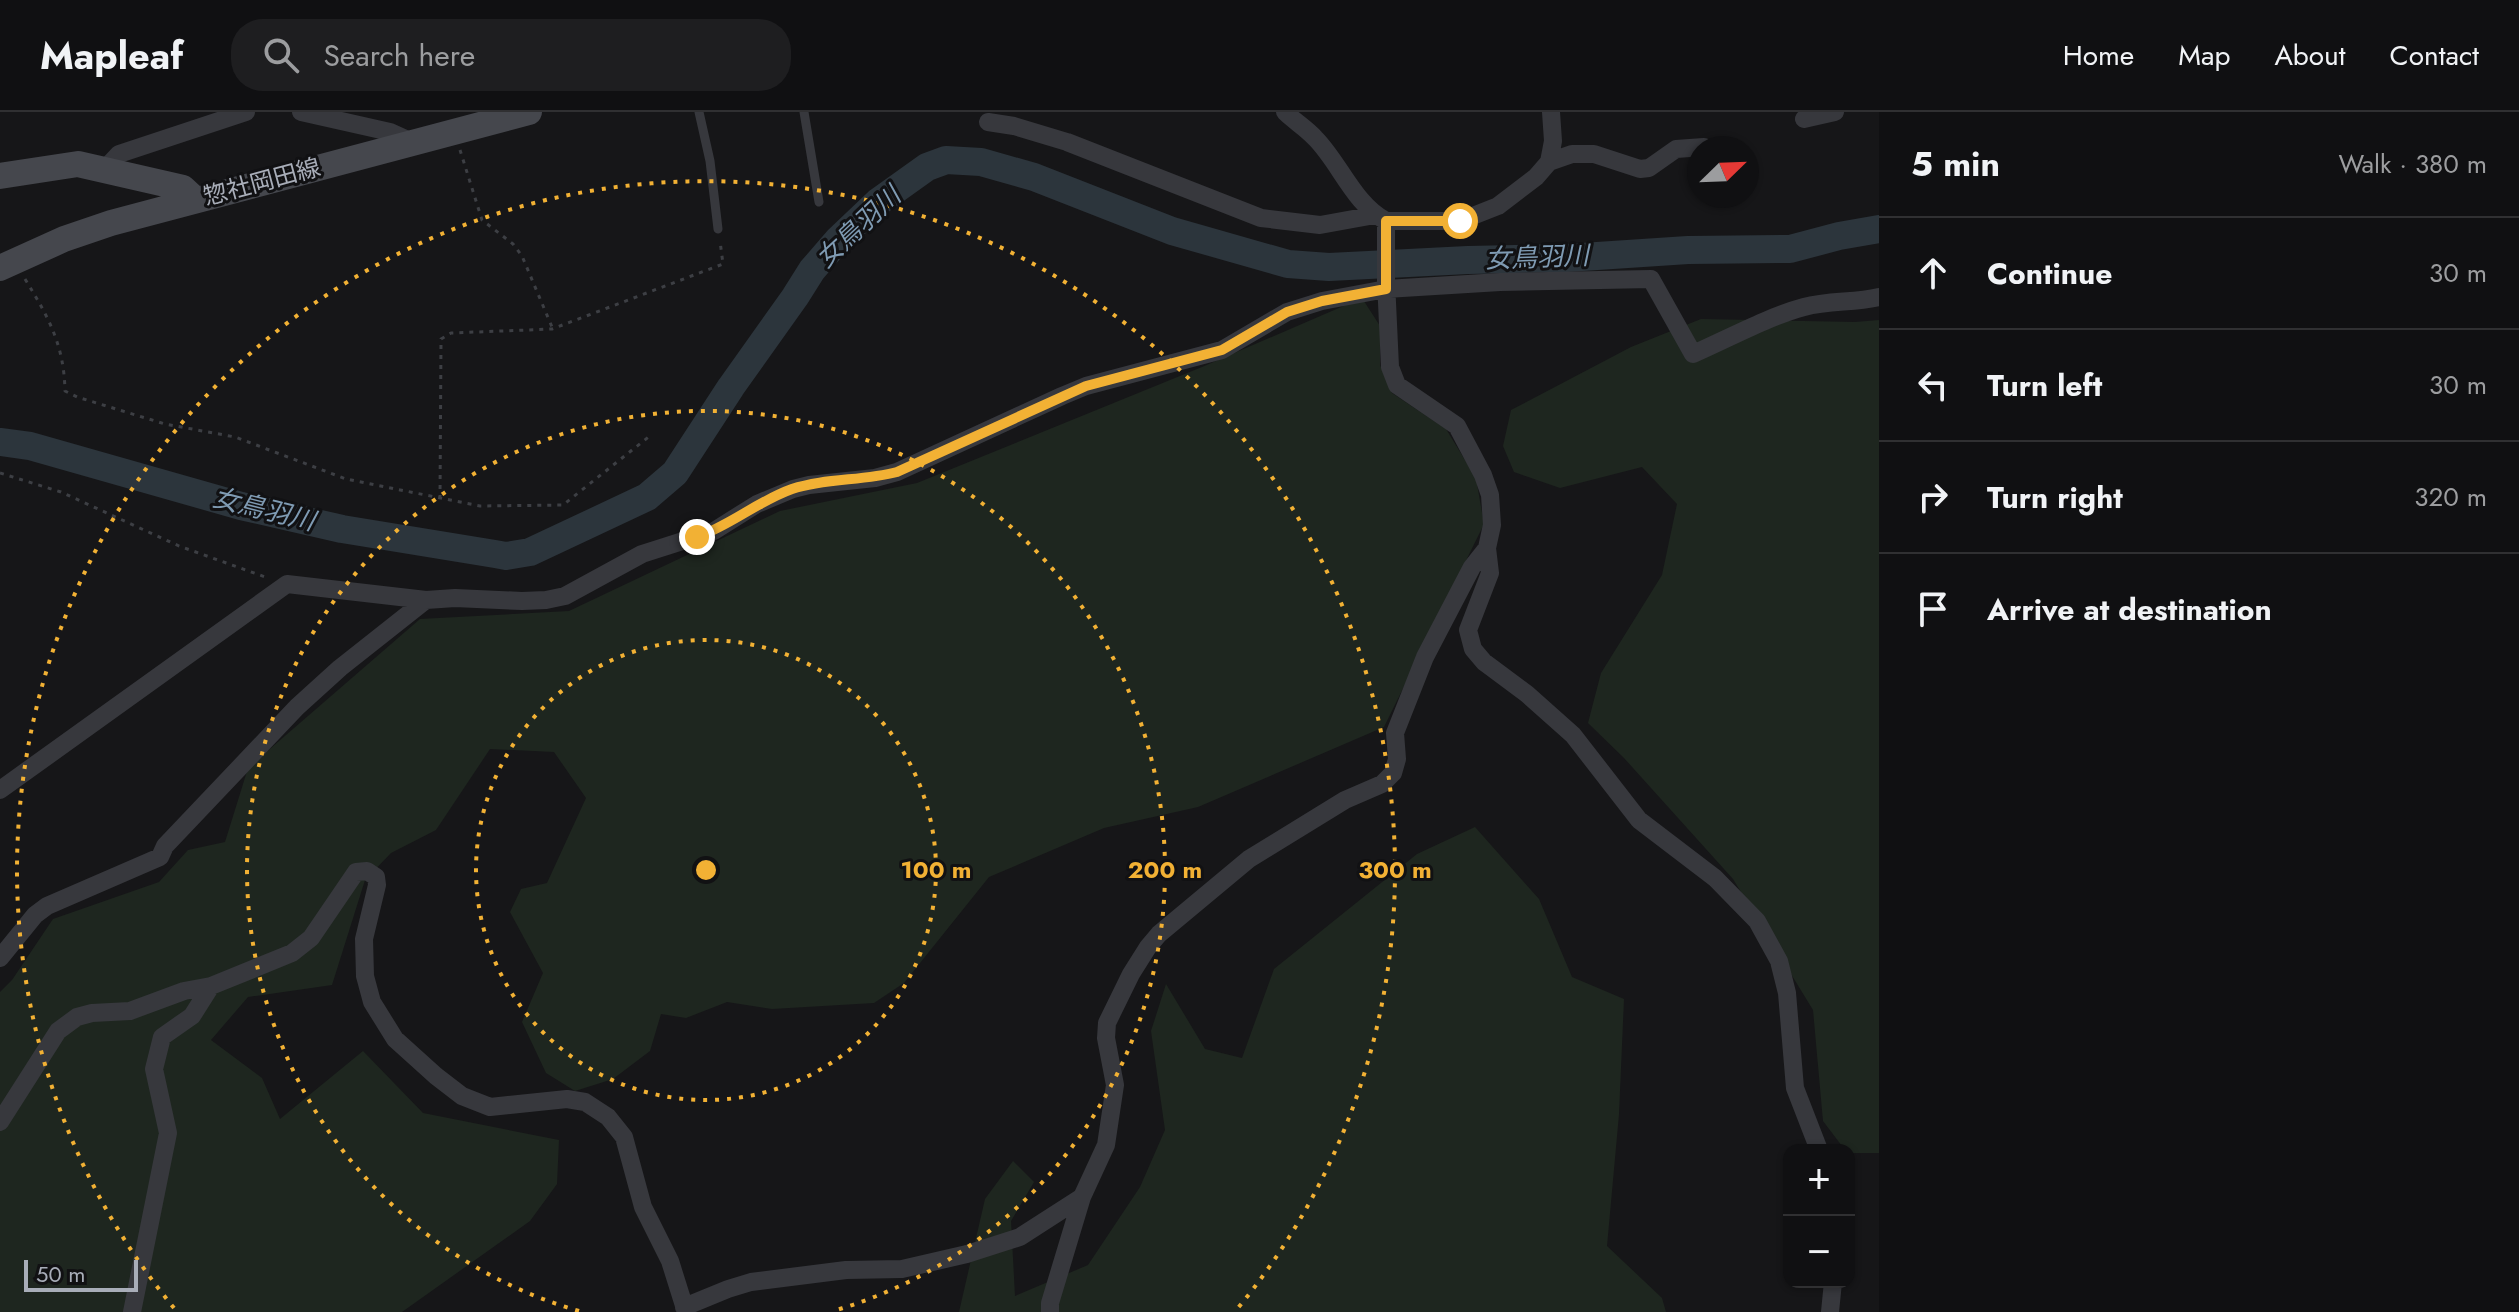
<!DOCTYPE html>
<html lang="en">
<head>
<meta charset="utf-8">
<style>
	body { margin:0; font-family:Jost,"Noto Sans JP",sans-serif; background:#1e1e20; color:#f1f3f6 }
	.controls { position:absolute; right:24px; bottom:24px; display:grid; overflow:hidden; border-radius:16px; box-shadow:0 2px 6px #0004 }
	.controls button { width:72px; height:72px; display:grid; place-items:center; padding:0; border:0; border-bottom:2px solid #303032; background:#101012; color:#f1f3f6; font:40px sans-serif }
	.compass { position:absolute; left:1687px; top:24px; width:72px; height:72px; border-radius:50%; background:#101012; box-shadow:0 2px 6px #0004; rotate:67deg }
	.scale { position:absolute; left:24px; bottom:20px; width:114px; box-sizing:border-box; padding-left:8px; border:4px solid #a8adb8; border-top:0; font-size:22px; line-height:28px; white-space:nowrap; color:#a8adb8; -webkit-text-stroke:6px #111113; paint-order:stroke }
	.stop { position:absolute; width:24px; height:24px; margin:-18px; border:6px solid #f2b134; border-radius:50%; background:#fff }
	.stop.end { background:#f2b134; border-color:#fff; box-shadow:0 2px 8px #0008 }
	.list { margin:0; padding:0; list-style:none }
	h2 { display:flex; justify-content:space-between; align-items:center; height:104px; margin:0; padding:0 32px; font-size:34px }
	h2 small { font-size:26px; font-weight:400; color:#9c9d9f }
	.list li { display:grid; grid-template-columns:52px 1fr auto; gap:24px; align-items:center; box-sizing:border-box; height:112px; padding:0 32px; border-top:2px solid #303032 }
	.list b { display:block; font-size:30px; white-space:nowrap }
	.list em { font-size:26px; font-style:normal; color:#9c9d9f }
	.icon { flex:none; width:44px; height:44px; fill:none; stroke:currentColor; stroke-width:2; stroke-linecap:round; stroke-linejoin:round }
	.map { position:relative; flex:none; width:1879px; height:1200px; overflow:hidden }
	header { display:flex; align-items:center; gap:48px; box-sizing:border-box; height:112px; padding:0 40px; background:#101012; border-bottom:2px solid #303032 }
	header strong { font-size:38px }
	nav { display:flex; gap:44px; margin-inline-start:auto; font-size:28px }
	.search { width:560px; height:72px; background:#1e1e20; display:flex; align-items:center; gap:20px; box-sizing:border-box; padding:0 28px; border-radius:32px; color:#9c9d9f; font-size:30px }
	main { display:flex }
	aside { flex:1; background:#101012 }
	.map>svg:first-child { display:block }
</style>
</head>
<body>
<header>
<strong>Mapleaf</strong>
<div class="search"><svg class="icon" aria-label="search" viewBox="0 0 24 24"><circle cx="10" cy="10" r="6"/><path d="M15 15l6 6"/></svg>Search here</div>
<nav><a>Home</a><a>Map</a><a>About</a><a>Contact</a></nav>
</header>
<main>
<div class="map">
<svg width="1879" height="1200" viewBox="0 0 1879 1200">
	<rect width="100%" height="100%" fill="#161618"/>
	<path fill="#1e261f" d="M1362 186 1380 214V253L1392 281 1446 317 1476 366 1484 412 1384 615 1198 695 1104 716 989 765 904 871 874 891 772 897 727 890 686 906 661 902 650 939 613 967 575 979 546 961 522 910 543 861 510 800 521 777 547 771 586 686 554 640 490 637 436 718 391 741 365 768 332 873 248 885 211 928 262 966 280 1007 363 939 423 1001 559 1028 557 1072 530 1109 402 1200H0V880L12 868 53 807 159 770 188 738 225 730 248 656 420 507 569 499 780 399 917 371 1202 255Z
		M1701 207 1855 210 1879 208V1041H1849V1038H1845L1823 1009 1813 898 1733 767 1624 646 1588 611 1601 561 1662 463 1677 392 1642 355 1560 376 1514 360 1503 334 1511 298 1631 235Z
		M1475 715 1539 787 1572 865 1624 887 1619 1002 1607 1134 1662 1186 1666 1200H959L985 1087 1013 1049 1034 1070 1011 1109 1015 1184 1088 1153 1140 1075 1165 1018 1151 919 1166 872 1205 937 1242 946 1274 857 1417 742Z"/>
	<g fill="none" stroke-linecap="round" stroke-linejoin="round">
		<path stroke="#2c353c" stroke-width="28" d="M0 330 30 334 241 394 342 417 495 442 506 444 530 440 647 385 675 361 731 275 795 185 812 158 838 128 878 90 927 55 946 48 981 50 1034 65 1172 119 1288 152 1329 155 1468 148 1567 146 1688 138 1790 137 1839 124 1879 117"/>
		<path stroke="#3d3f44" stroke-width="3" stroke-dasharray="4 6" stroke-linecap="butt" d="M460 38 482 108 513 132 522 144 552 215
			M25 167C49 206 64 233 65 279L77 285 165 312 235 325 346 367 480 394 563 393 651 323
			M0 361 61 380 179 434 268 466
			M440 387 441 227 451 221 552 217 723 152 720 129"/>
		<path stroke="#37383d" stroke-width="9" d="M699 0 710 49 718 117
			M804 0 819 90"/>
		<path stroke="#37383d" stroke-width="18" d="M301 0 390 20 412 30
			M1285 0C1294 9 1306 16 1315 26 1340 51 1353 91 1386 109V169L1390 255 1397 273 1457 314 1483 363 1490 383 1492 413 1487 436 1490 461 1468 518 1473 537 1484 550 1527 582 1573 623 1639 708 1715 766 1757 809 1779 849 1787 881 1795 976 1819 1038
			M1804 7 1835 0
			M988 10 1014 14 1067 30 1261 106 1320 113 1375 103
			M1549 50 1572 42H1594L1640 57 1649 56 1676 37 1704 35
			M105 57 119 42 246 0
			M1386 109H1460L1498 94 1536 65 1549 50 1553 29 1551 0
			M0 678 287 472 426 488 455 486 522 489 546 488 565 484 642 442 714 419 757 392 793 377 809 373 875 366 897 360 1062 284 1086 274 1222 238 1287 200 1322 189 1386 177 1500 170 1651 167 1693 242C1727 227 1770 204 1804 195 1829 188 1854 191 1879 185
			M0 846 35 803 47 794 160 745 165 734 297 595 340 556 426 488
			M0 1010 58 919 77 905 92 901 130 899 184 879 211 874 292 841 311 826 356 760 367 759 376 765 377 773 364 827 365 864 372 890 395 927 436 964 462 984 490 995 567 987 585 990 608 1005 624 1025 643 1095 670 1149 686 1200
			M684 1195 728 1177 751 1170 846 1158 902 1157 967 1142 1020 1125 1082 1085
			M132 1200 168 1021 154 957 162 925 192 904 211 874
			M1050 1200V1191L1082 1085 1106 1033 1115 973 1106 926 1107 911 1131 862 1148 835 1159 822 1249 747 1345 688 1382 672 1393 661 1397 647 1395 621 1425 545 1472 455 1487 436
			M1830 1200 1833 1170"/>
		<path stroke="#45474d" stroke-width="26" d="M0 64 78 52 183 76 196 88
			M0 156 64 127 111 111 529 0"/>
	</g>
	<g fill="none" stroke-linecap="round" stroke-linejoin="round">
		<path stroke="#f2b134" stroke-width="10" d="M697 425C731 413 758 389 792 377 825 366 863 369 897 360L1086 274 1222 238 1287 200 1322 189 1386 177V109H1460"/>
	</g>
	<g fill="none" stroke="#f2b134" stroke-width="4" stroke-dasharray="4 8">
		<circle cx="706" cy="758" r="230"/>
		<path d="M579 1199A459 459 0 1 1 833 1199"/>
		<path d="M174 1196A689 689 0 1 1 1238 1196"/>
	</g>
	<g text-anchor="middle" stroke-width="6" stroke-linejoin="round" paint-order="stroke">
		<g font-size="24" fill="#a8adb8" stroke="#111113">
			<text transform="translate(262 70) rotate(-15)" y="8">惣社岡田線</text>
		</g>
		<g font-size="26" font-style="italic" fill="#7f9bb3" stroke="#111113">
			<text transform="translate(858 115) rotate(-43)" y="9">女鳥羽川</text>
			<text transform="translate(1537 145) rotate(-2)" y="9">女鳥羽川</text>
			<text transform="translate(264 397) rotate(14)" y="9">女鳥羽川</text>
		</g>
	</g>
	<circle cx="706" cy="758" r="12" fill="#f2b134" stroke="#111113" stroke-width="4"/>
	<g font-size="24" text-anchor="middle" font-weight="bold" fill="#f2b134" stroke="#111113" stroke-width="6" stroke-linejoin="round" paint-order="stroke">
		<text x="936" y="766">100 m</text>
		<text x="1165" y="766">200 m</text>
		<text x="1395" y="766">300 m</text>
	</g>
</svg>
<div class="controls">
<button>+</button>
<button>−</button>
</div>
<svg class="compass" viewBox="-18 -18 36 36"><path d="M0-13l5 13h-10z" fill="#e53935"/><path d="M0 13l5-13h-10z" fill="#9c9d9f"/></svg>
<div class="scale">50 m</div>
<div class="stop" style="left:1460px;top:109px"></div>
<div class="stop end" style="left:697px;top:425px"></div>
</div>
<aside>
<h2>5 min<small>Walk · 380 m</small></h2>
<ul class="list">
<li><svg class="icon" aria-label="ahead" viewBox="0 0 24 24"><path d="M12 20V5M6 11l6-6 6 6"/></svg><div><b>Continue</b></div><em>30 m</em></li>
<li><svg class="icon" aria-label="left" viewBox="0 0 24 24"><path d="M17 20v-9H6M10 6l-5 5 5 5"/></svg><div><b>Turn left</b></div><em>30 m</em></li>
<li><svg class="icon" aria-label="right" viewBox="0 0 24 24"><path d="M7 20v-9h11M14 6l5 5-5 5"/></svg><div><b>Turn right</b></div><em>320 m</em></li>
<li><svg class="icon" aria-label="arrive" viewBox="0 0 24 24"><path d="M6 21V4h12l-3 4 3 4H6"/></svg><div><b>Arrive at destination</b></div></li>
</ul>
</aside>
</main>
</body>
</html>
